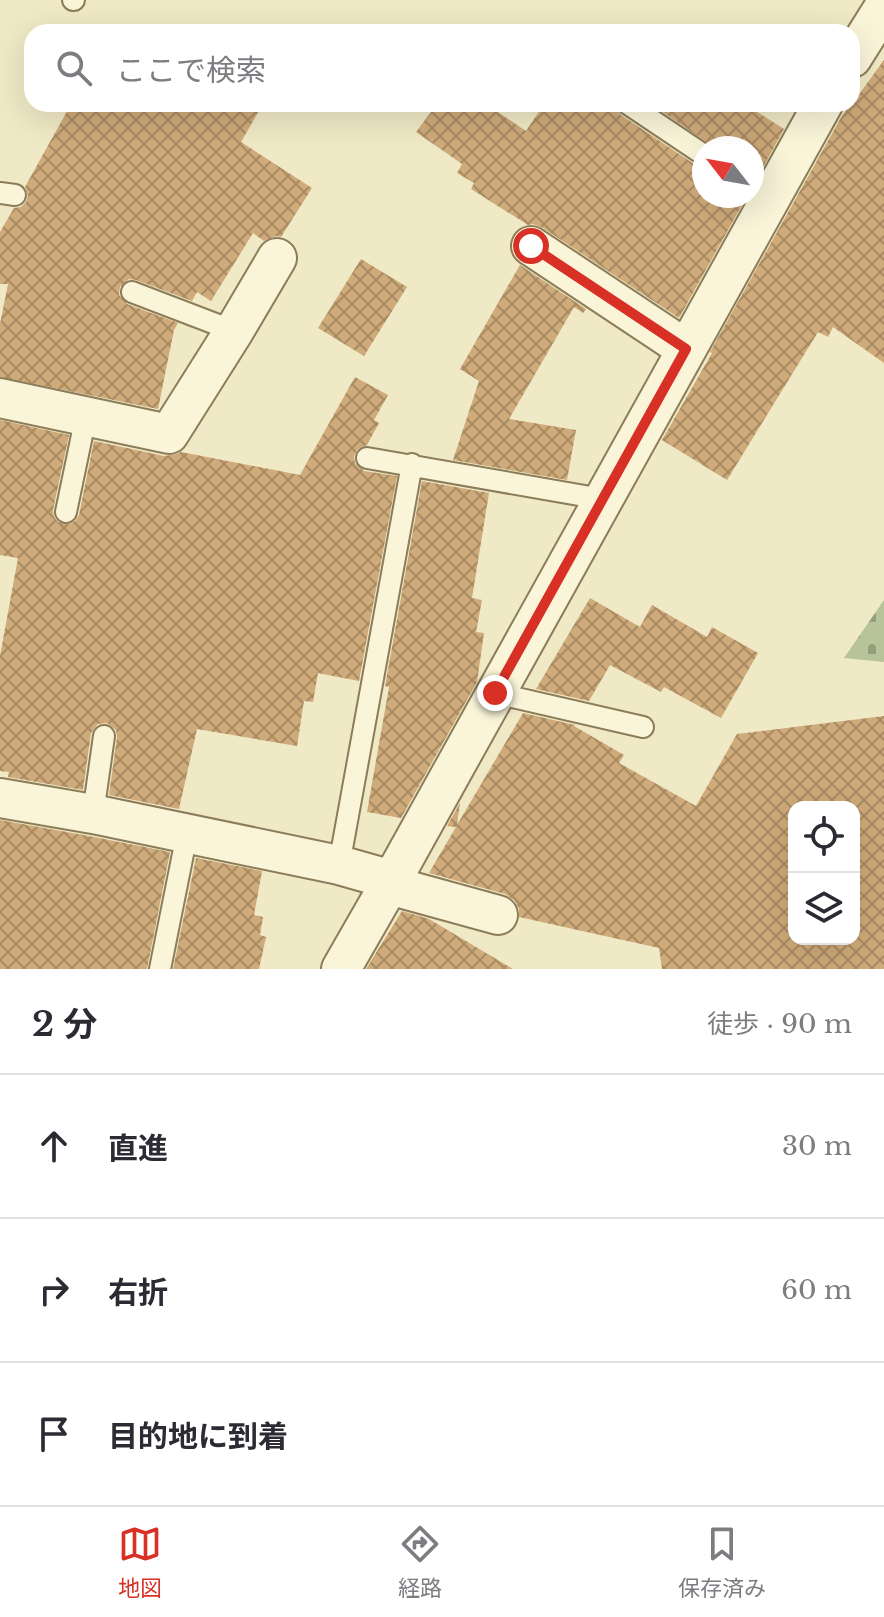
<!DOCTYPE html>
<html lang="ja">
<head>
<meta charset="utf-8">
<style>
	body { margin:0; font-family:"Libre Baskerville","Noto Sans JP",serif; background:#f7f7f7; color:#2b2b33 }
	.controls { position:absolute; right:24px; bottom:24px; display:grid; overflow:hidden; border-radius:16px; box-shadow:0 8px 32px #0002 }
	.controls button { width:72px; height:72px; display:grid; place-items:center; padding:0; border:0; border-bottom:2px solid #e1e1e2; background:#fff; color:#2b2b33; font:40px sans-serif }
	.compass { position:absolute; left:692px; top:136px; width:72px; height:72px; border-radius:50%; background:#fff; box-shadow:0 8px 32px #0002; rotate:301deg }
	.stop { position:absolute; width:24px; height:24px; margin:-18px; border:6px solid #d93025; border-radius:50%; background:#fff }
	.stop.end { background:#d93025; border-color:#fff; box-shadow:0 2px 8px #0008 }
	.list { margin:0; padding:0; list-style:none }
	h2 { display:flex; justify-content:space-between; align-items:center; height:104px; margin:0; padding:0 32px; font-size:34px }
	h2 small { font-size:26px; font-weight:400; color:#7c7c81 }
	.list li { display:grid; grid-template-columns:52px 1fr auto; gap:24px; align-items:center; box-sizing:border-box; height:144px; padding:0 32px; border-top:2px solid #e1e1e2 }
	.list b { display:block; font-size:30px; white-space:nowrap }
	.list em { font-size:26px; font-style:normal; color:#7c7c81 }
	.icon { flex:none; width:44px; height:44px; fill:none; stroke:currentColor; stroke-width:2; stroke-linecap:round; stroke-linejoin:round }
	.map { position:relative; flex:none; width:884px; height:969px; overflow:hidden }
	.search { position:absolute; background:#fff; box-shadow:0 8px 32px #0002; left:24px; right:24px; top:24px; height:88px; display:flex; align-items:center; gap:20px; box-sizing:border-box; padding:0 28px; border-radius:24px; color:#7c7c81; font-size:30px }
	.sheet { height:536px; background:#fff }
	nav { display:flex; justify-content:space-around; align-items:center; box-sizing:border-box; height:112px; border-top:2px solid #e1e1e2; background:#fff; font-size:22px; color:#7c7c81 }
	nav a { display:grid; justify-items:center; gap:4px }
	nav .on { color:#d93025 }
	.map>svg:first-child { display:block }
</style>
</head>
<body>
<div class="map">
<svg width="884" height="969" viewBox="0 0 884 969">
	<defs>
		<pattern id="cemetery-stones" width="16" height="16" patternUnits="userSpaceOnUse" patternTransform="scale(2)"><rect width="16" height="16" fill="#b7c398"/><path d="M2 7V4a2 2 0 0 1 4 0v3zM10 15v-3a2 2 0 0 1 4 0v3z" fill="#969f7b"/></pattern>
		<pattern id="building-cross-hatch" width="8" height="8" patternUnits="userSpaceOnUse" patternTransform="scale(2)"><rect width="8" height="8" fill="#cfaa7a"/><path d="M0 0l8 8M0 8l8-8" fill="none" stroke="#a98b63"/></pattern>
	</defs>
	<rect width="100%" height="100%" fill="#f0e9c5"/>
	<path fill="url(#cemetery-stones)" d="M884 600V662L844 658Z"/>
	<path fill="url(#building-cross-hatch)" fill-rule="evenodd" d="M884 60V363L833 327 828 337 818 332 727 480 662 440 712 353 710 352 843 114 852 104Z
		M71 104H263L241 142 312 188 281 237 276 236 264 241 253 233 211 301 197 292 192 301 136 280 129 279 120 287 119 295 127 304 178 323 174 330 158 409 0 377V324L8 284H0V232L14 208 21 207 26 202 28 196 25 187Z
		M437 104H486L526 131 544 104H615L617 110 621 115 697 166 704 168V196H747L679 318 543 228 533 224 528 225 471 189 474 183 457 173 462 164 416 132Z
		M651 104H745L784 129 752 187V148H715Z
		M361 259 407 287 364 356 318 328Z
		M520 265 586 309 583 313 574 307 509 419 576 430 567 480 453 460 479 381 460 369Z
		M355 377 388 395 374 420 379 423 367 445 357 450 354 457 355 463 364 471 397 476 359 681 318 673 313 702 304 701 297 746 197 729 179 809 109 795 117 737 116 730 107 723 98 724 91 733 83 790 8 777 9 772 0 771V656L18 558 0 555V420L69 435 53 510 54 517 58 522 69 524 75 521 79 515 94 441 164 456 177 454 181 452 300 475Z
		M422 481 489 493 472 598 482 600 476 632 484 633 477 682 401 818 367 812 389 687 385 686Z
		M590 598 640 627 652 605 707 637 712 627 758 653 721 718 664 687 661 692 610 665 589 701 536 689Z
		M523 713 575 725 574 726 624 755 619 763 696 806 737 734 884 716V969H662L659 948 519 917V909L514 900 505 894 429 873 456 827 447 826 460 803 457 825ZM794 807H854V939H794Z
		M0 820 89 836 170 852 147 969H0Z
		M196 858 262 871 254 915 263 917 260 935 266 937 259 969H173Z
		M402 911 429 919 513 969H366Z"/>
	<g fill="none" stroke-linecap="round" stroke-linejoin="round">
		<g stroke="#8c7c5a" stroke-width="24">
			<path id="service" d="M73 0H74
				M628 104 704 155
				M0 193 15 195
				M132 292 234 331
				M367 458 602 499
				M66 512 86 416
				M495 693 643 727
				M93 814 104 736
				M339 865 412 464
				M160 969 187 834"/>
		</g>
		<g stroke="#8c7c5a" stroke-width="42">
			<path id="minor" d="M852 58 884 7
				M531 246 686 349
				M0 398 169 434 234 331 277 258
				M0 798 93 814 339 865 392 880
				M389 885 498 915
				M341 969 392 880 823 104"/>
		</g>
		<use href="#service" stroke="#faf5d9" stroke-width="20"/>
		<use href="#minor" stroke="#faf5d9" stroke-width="38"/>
	</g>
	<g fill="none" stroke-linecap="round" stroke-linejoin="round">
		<path stroke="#d93025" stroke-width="10" d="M495 693 686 349 531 246"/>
	</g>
</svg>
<div class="controls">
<button><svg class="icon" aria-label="locate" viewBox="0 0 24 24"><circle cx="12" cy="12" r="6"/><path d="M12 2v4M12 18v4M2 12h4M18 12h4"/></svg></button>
<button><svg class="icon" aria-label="layers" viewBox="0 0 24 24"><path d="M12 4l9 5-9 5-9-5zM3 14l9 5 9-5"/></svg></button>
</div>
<svg class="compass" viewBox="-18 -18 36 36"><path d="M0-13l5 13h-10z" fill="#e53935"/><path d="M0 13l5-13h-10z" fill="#7c7c81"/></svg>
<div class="stop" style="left:531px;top:246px"></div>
<div class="stop end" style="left:495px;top:693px"></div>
<div class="search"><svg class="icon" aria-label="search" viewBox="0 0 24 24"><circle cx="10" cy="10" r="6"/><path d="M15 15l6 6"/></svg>ここで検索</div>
</div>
<section class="sheet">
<h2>2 分<small>徒歩 · 90 m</small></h2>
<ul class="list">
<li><svg class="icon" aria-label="ahead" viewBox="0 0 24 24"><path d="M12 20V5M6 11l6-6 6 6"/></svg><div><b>直進</b></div><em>30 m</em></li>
<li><svg class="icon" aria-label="right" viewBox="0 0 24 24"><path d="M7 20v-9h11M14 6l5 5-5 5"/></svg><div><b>右折</b></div><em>60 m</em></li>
<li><svg class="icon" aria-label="arrive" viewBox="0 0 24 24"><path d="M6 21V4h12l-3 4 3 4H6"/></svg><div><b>目的地に到着</b></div></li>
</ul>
</section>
<nav>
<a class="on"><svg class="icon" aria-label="map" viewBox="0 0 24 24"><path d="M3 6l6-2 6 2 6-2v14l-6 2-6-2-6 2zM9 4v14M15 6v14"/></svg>地図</a>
<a><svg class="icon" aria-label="directions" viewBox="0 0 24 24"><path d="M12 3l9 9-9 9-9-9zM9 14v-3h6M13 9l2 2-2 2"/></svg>経路</a>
<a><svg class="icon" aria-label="saved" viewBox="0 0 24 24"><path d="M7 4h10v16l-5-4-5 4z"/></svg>保存済み</a>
</nav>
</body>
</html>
